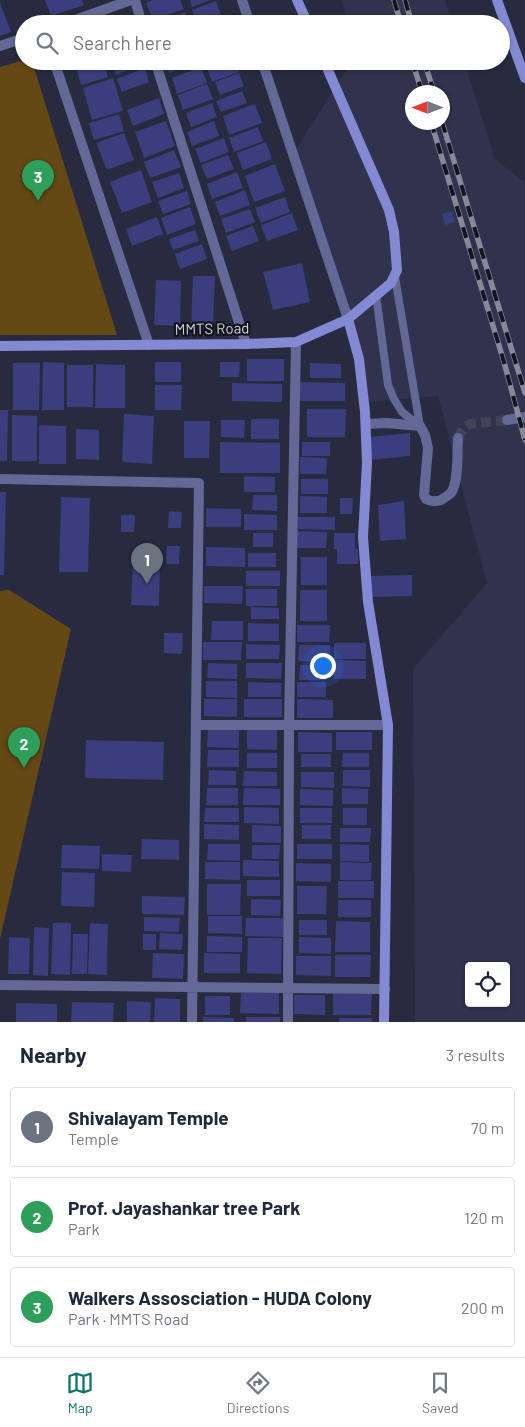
<!DOCTYPE html>
<html lang="en">
<head>
<meta charset="utf-8">
<style>
	body { margin:0; font-family:Barlow,sans-serif; background:#f6f6f7; color:#1f2937 }
	.controls { position:absolute; right:15px; bottom:15px; display:grid; overflow:hidden; border-radius:5px; box-shadow:0 1px 4px #0004 }
	.controls button { width:45px; height:45px; display:grid; place-items:center; padding:0; border:0; border-bottom:1px solid #e0e1e3; background:#fff; color:#1f2937; font:25px sans-serif }
	.compass { position:absolute; left:405px; top:85px; width:45px; height:45px; border-radius:50%; background:#fff; box-shadow:0 1px 4px #0004; rotate:270deg }
	.you { position:absolute; left:322px; top:665px; width:18px; height:18px; margin:-12px; border:4px solid #fff; border-radius:50%; background:#1a73e8; box-shadow:0 0 0 8px #1a73e833 }
	.badge { display:grid; place-items:center; width:32px; height:32px; border-radius:50%; background:#0f766e; color:#fff; font-size:16px; font-weight:700 }
	.pin { position:absolute; translate:-50% -41px; filter:drop-shadow(0 1px 2px #0008) }
	.pin::after { content:''; position:absolute; top:26px; width:18px; height:15px; background:inherit; clip-path:polygon(0 0,100% 0,50% 100%) }
	.list { margin:0; padding:0; list-style:none }
	h2 { display:flex; justify-content:space-between; align-items:center; height:65px; margin:0; padding:0 20px; font-size:21px }
	h2 small { font-size:16px; font-weight:400; color:#747a83 }
	.list li { display:grid; grid-template-columns:32px 1fr auto; gap:15px; align-items:center; box-sizing:border-box; height:80px; margin:0 10px 10px; padding:0 10px; border:1px solid #e0e1e3; border-radius:5px }
	.list b { display:block; font-size:19px; white-space:nowrap }
	.list p { margin:0; font-size:16px; white-space:nowrap; color:#747a83 }
	.list em { font-size:16px; font-style:normal; color:#747a83 }
	.icon { flex:none; width:28px; height:28px; fill:none; stroke:currentColor; stroke-width:2; stroke-linecap:round; stroke-linejoin:round }
	.map { position:relative; flex:none; width:525px; height:1022px; overflow:hidden }
	.search { position:absolute; background:#fff; box-shadow:0 1px 4px #0004; left:15px; right:15px; top:15px; height:55px; display:flex; align-items:center; gap:12px; box-sizing:border-box; padding:0 18px; border-radius:28px; color:#747a83; font-size:19px }
	.sheet { height:335px; background:#fff }
	nav { display:flex; justify-content:space-around; align-items:center; box-sizing:border-box; height:70px; border-top:1px solid #e0e1e3; background:#fff; font-size:14px; color:#747a83 }
	nav a { display:grid; justify-items:center; gap:2px }
	nav .on { color:#0f766e }
	.map>svg:first-child { display:block }
</style>
</head>
<body>
<div class="map">
<svg width="525" height="1022" viewBox="0 0 525 1022">
	<rect width="100%" height="100%" fill="#282a3f"/>
	<path fill="#31334e" fill-rule="evenodd" d="M342 0H445L452 24H347Z
		M352 61H464L495 159 525 183V1022H415L413 669 487 583 438 396 367 402 293 154ZM412 92H442V122H412ZM469 966H506V1003H469Z"/>
	<path fill="#644915" d="M24 60V61H32L117 335H0V67Z
		M9 590 71 629 0 939V591Z"/>
	<path fill="#3c3d7c" d="M45 0H82L84 5 51 16Z
		M153 0H180L184 9 153 20 146 3Z
		M190 0H210L192 7Z
		M216 1 221 15 197 24 192 10Z
		M0 2 11 32 0 36Z
		M185 12 189 24H155Z
		M95 61H103L108 77 81 85 76 67Z
		M111 61H142L143 64 116 75Z
		M165 61H202L169 73Z
		M226 61H235L239 72 212 82 207 68Z
		M201 67 207 83 177 94 172 78Z
		M145 68 149 82 122 92 117 79Z
		M239 73 244 86 220 95 215 82Z
		M113 78 123 111 92 120 83 88Z
		M207 84 213 99 183 110 178 95Z
		M242 91 247 103 221 112 216 101Z
		M159 98 164 114 133 126 127 110Z
		M212 103 217 117 191 127 186 113Z
		M255 104 262 123 229 135 223 116Z
		M119 114 124 131 94 140 89 123Z
		M166 121 175 146 144 158 135 132Z
		M214 121 219 136 192 146 187 132Z
		M258 127 263 141 234 152 229 138Z
		M124 133 134 160 107 170 96 143Z
		M224 138 229 152 201 163 195 149Z
		M266 142 272 159 243 170 237 153Z
		M174 150 181 167 150 178 144 162Z
		M228 155 234 169 207 179 201 165Z
		M275 164 285 191 254 202 245 176Z
		M141 170 152 202 122 213 110 182Z
		M237 172 243 188 212 199 207 184Z
		M179 173 184 188 158 198 152 182Z
		M245 190 250 205 220 216 215 202Z
		M187 191 191 204 163 214 158 201Z
		M285 197 290 212 261 223 255 208Z
		M190 207 196 224 167 235 161 218Z
		M250 209 255 222 226 233 221 219Z
		M452 211 455 222 445 225 442 214Z
		M292 213 298 230 267 241 261 225Z
		M157 217 163 234 132 246 126 229Z
		M253 226 259 241 232 251 226 236Z
		M195 230 199 241 173 250 169 239Z
		M202 244 207 259 180 269 175 254Z
		M302 263 310 302 273 310 263 272Z
		M193 276H215L213 327 191 326Z
		M156 280 181 281 180 326 154 325Z
		M247 359H284V381H247Z
		M43 362 64 363V410H42Z
		M155 362H181V382H155Z
		M220 362H240L239 377H220Z
		M13 363H40L39 410H13Z
		M310 363 341 364V378H310Z
		M96 364 125 365V408H95Z
		M67 365H93V407H67Z
		M297 382 345 383V401H297Z
		M232 383 282 384V402L232 401Z
		M155 385H182L181 410H155Z
		M307 409H346L345 437H307Z
		M0 410H8L7 461H0Z
		M124 414 154 416 152 464 122 462Z
		M12 415 37 416V461H12Z
		M251 419H279V439H251Z
		M221 420H245L244 438 221 437Z
		M184 421H210L209 458H184Z
		M39 425 66 426V464H39Z
		M76 429 99 430V460L76 459Z
		M410 433V456L370 460 369 437Z
		M220 442 280 443V473H220Z
		M302 442H330V456H302Z
		M300 457 327 458 326 474H300Z
		M244 476 275 477V492H244Z
		M301 479H328V494H301Z
		M0 492H6L4 575H0Z
		M253 495H277V511L252 510Z
		M300 496 327 497V513H300Z
		M61 497 90 498 88 572H59Z
		M340 498H353L352 514H340Z
		M404 501 406 539 380 541 378 505Z
		M206 508 241 509V527H206Z
		M169 511 182 512 181 528H168Z
		M244 514 277 515V530H244Z
		M121 515H135L134 532H121Z
		M298 517H335V530L298 529Z
		M294 531 327 532 326 548H294Z
		M253 533H273V547H253Z
		M334 533H355V549H358V564H337V549H334Z
		M167 546H180L179 564H166Z
		M206 547 245 548V567L206 566Z
		M248 553H276V567H248Z
		M301 557H327V585H301Z
		M133 560 160 561 159 606 131 605Z
		M246 571H280V586H246Z
		M412 575V596L372 597 371 576Z
		M204 586H243L242 604 204 603Z
		M246 589H277V606H246Z
		M300 590H327V621H300Z
		M251 607 279 608V619H251Z
		M212 621H243V640H211Z
		M248 623 279 624V641H248Z
		M297 625H330L329 642H297Z
		M164 633H183L182 654 164 653Z
		M203 642H242L241 660H203Z
		M334 643H366V659H334Z
		M246 644 280 645 279 659H246Z
		M299 645H330V661H298Z
		M334 660 366 661V679H334Z
		M208 663 237 664V679L207 678Z
		M246 663H282L281 679 246 678Z
		M300 665H327V680H299Z
		M206 681H237V698L206 697Z
		M248 682 282 683 281 697H248Z
		M297 682H326V697H297Z
		M204 699H237V717L204 716Z
		M244 699H282V717H244Z
		M297 699 333 700V718H297Z
		M208 728 239 729V748L207 747Z
		M247 730H277V750L247 749Z
		M298 732 332 733V752H298Z
		M336 732H372V750H336Z
		M86 740 164 742 163 780 85 778Z
		M208 750H239V767H207Z
		M247 753H277V768H247Z
		M343 753H369V767H342Z
		M301 754H331V767H301Z
		M209 770 236 771V785H208Z
		M343 770H370V787L343 786Z
		M244 771 277 772V786H243Z
		M301 772H334V788L301 787Z
		M207 788H238V805H206Z
		M244 788 280 789V805H243Z
		M342 788 368 789V804H342Z
		M300 789 333 790V806L300 805Z
		M244 807 279 808V824L244 823Z
		M205 808H239V822H204Z
		M300 808H332V823H300Z
		M343 808H367V825H343Z
		M204 824 239 825V840L204 839Z
		M252 825 281 826V843L252 842Z
		M302 825H331V839H302Z
		M340 828H371L370 842H340Z
		M142 839 179 840V860L141 859Z
		M208 844H240V861L207 860Z
		M297 844H332V859H297Z
		M340 844 369 845V862L340 861Z
		M62 845 100 846 99 869 61 868Z
		M252 845H280L279 859H252Z
		M102 854 132 855 131 872 102 871Z
		M243 860 279 861V877L243 876Z
		M205 862H240V880L205 879Z
		M340 862 372 863 371 880H340Z
		M296 863 331 864V882L296 881Z
		M62 872 95 873 94 907 61 906Z
		M247 880H280V896H247Z
		M338 881H374V898H338Z
		M207 884H241L240 915H207Z
		M297 886H327L326 914H297Z
		M142 896 185 897 184 915 142 914Z
		M251 899 281 900 280 916 251 915Z
		M338 900H371V917H338Z
		M208 916H242V934L208 933Z
		M144 917 180 918 179 932 144 931Z
		M246 918H283V937L245 936Z
		M299 920H327V935H299Z
		M336 921 370 922V952H335Z
		M53 923H71L70 975 51 974Z
		M90 923 108 924 107 975 88 974Z
		M34 927 49 928 48 976 33 975Z
		M160 933 183 934 182 950 159 949Z
		M73 934H88L87 974H72Z
		M143 934H156V950H143Z
		M207 936 242 937V952H207Z
		M9 937 30 938 29 974H8Z
		M299 937 331 938V954L299 953Z
		M248 938H282L281 974 247 973Z
		M153 953 184 954 183 979 152 978Z
		M204 953 240 954V973H204Z
		M335 955H371L370 977H335Z
		M296 956H331V976L296 975Z
		M241 993H279V1014L240 1013Z
		M333 993 372 994 371 1015H333Z
		M294 995H325V1015L294 1014Z
		M205 996H230V1015H205Z
		M155 998 180 999V1022H154Z
		M127 1001 151 1002 150 1022H127Z
		M72 1002 114 1003 113 1022H71Z
		M16 1003 57 1004V1022H16Z
		M203 1017 234 1018V1022H203Z
		M246 1017H280V1022H246Z
		M339 1018H372V1022H339Z"/>
	<g fill="none" stroke-linecap="round" stroke-linejoin="round">
		<path stroke="#414357" stroke-width="10" stroke-dasharray="10 5" stroke-linecap="butt" d="M458 438C461 432 463 427 470 424L507 420"/>
		<path stroke="#646897" stroke-width="8" d="M395 277 420 426
			M376 295 388 385 394 399 402 412 420 426"/>
		<path stroke="#646897" stroke-width="10" d="M135 0 142 24
			M242 0 250 24
			M64 24 131 0
			M0 46 24 38
			M54 61 149 345
			M155 61 246 344
			M262 61 348 319
			M507 420 525 417
			M366 424 387 423 420 426 425 435 428 448 424 495 426 499C431 502 435 502 441 500 444 498 448 496 451 493 459 482 457 452 458 438
			M0 479 199 483 192 1022
			M196 725H388
			M0 985 385 989
			M288 1022 289 725 296 342"/>
		<path stroke="#8489d4" stroke-width="10" d="M297 0 308 24
			M497 0 525 78
			M348 319 359 359 365 412 367 463 363 537 368 602 388 725 384 1022
			M0 346 246 344 296 342 348 319 391 283 397 270 394 232 389 210 324 61"/>
		<g stroke="#87899a" stroke-width="5.5">
			<path id="rail" d="M394 0 401 24
				M405 0 412 24
				M412 61 422 92
				M424 61 434 92
				M431 122 504 362 525 440
				M442 122 525 393"/>
		</g>
		<use href="#rail" stroke="#13141d" stroke-width="4" stroke-dasharray="11" stroke-linecap="butt"/>
	</g>
	<g text-anchor="middle" stroke-width="4.5" stroke-linejoin="round" paint-order="stroke">
		<g font-size="15" fill="#d1d3e1" stroke="#13141d">
			<text transform="translate(212 329) rotate(-1)" y="5">MMTS Road</text>
		</g>
	</g>
</svg>
<div class="controls">
<button><svg class="icon" aria-label="locate" viewBox="0 0 24 24"><circle cx="12" cy="12" r="6"/><path d="M12 2v4M12 18v4M2 12h4M18 12h4"/></svg></button>
</div>
<svg class="compass" viewBox="-18 -18 36 36"><path d="M0-13l5 13h-10z" fill="#e53935"/><path d="M0 13l5-13h-10z" fill="#747a83"/></svg>
<div class="you"></div>
<div class="pin badge" style="left:147px;top:584px;background:#6b7280">1</div>
<div class="pin badge" style="left:24px;top:768px;background:#2e9e5b">2</div>
<div class="pin badge" style="left:38px;top:201px;background:#2e9e5b">3</div>
<div class="search"><svg class="icon" aria-label="search" viewBox="0 0 24 24"><circle cx="10" cy="10" r="6"/><path d="M15 15l6 6"/></svg>Search here</div>
</div>
<section class="sheet">
<h2>Nearby<small>3 results</small></h2>
<ul class="list">
<li><span class="badge" style="background:#6b7280">1</span><div><b>Shivalayam Temple</b><p>Temple</p></div><em>70 m</em></li>
<li><span class="badge" style="background:#2e9e5b">2</span><div><b>Prof. Jayashankar tree Park</b><p>Park</p></div><em>120 m</em></li>
<li><span class="badge" style="background:#2e9e5b">3</span><div><b>Walkers Assosciation - HUDA Colony</b><p>Park · MMTS Road</p></div><em>200 m</em></li>
</ul>
</section>
<nav>
<a class="on"><svg class="icon" aria-label="map" viewBox="0 0 24 24"><path d="M3 6l6-2 6 2 6-2v14l-6 2-6-2-6 2zM9 4v14M15 6v14"/></svg>Map</a>
<a><svg class="icon" aria-label="directions" viewBox="0 0 24 24"><path d="M12 3l9 9-9 9-9-9zM9 14v-3h6M13 9l2 2-2 2"/></svg>Directions</a>
<a><svg class="icon" aria-label="saved" viewBox="0 0 24 24"><path d="M7 4h10v16l-5-4-5 4z"/></svg>Saved</a>
</nav>
</body>
</html>
